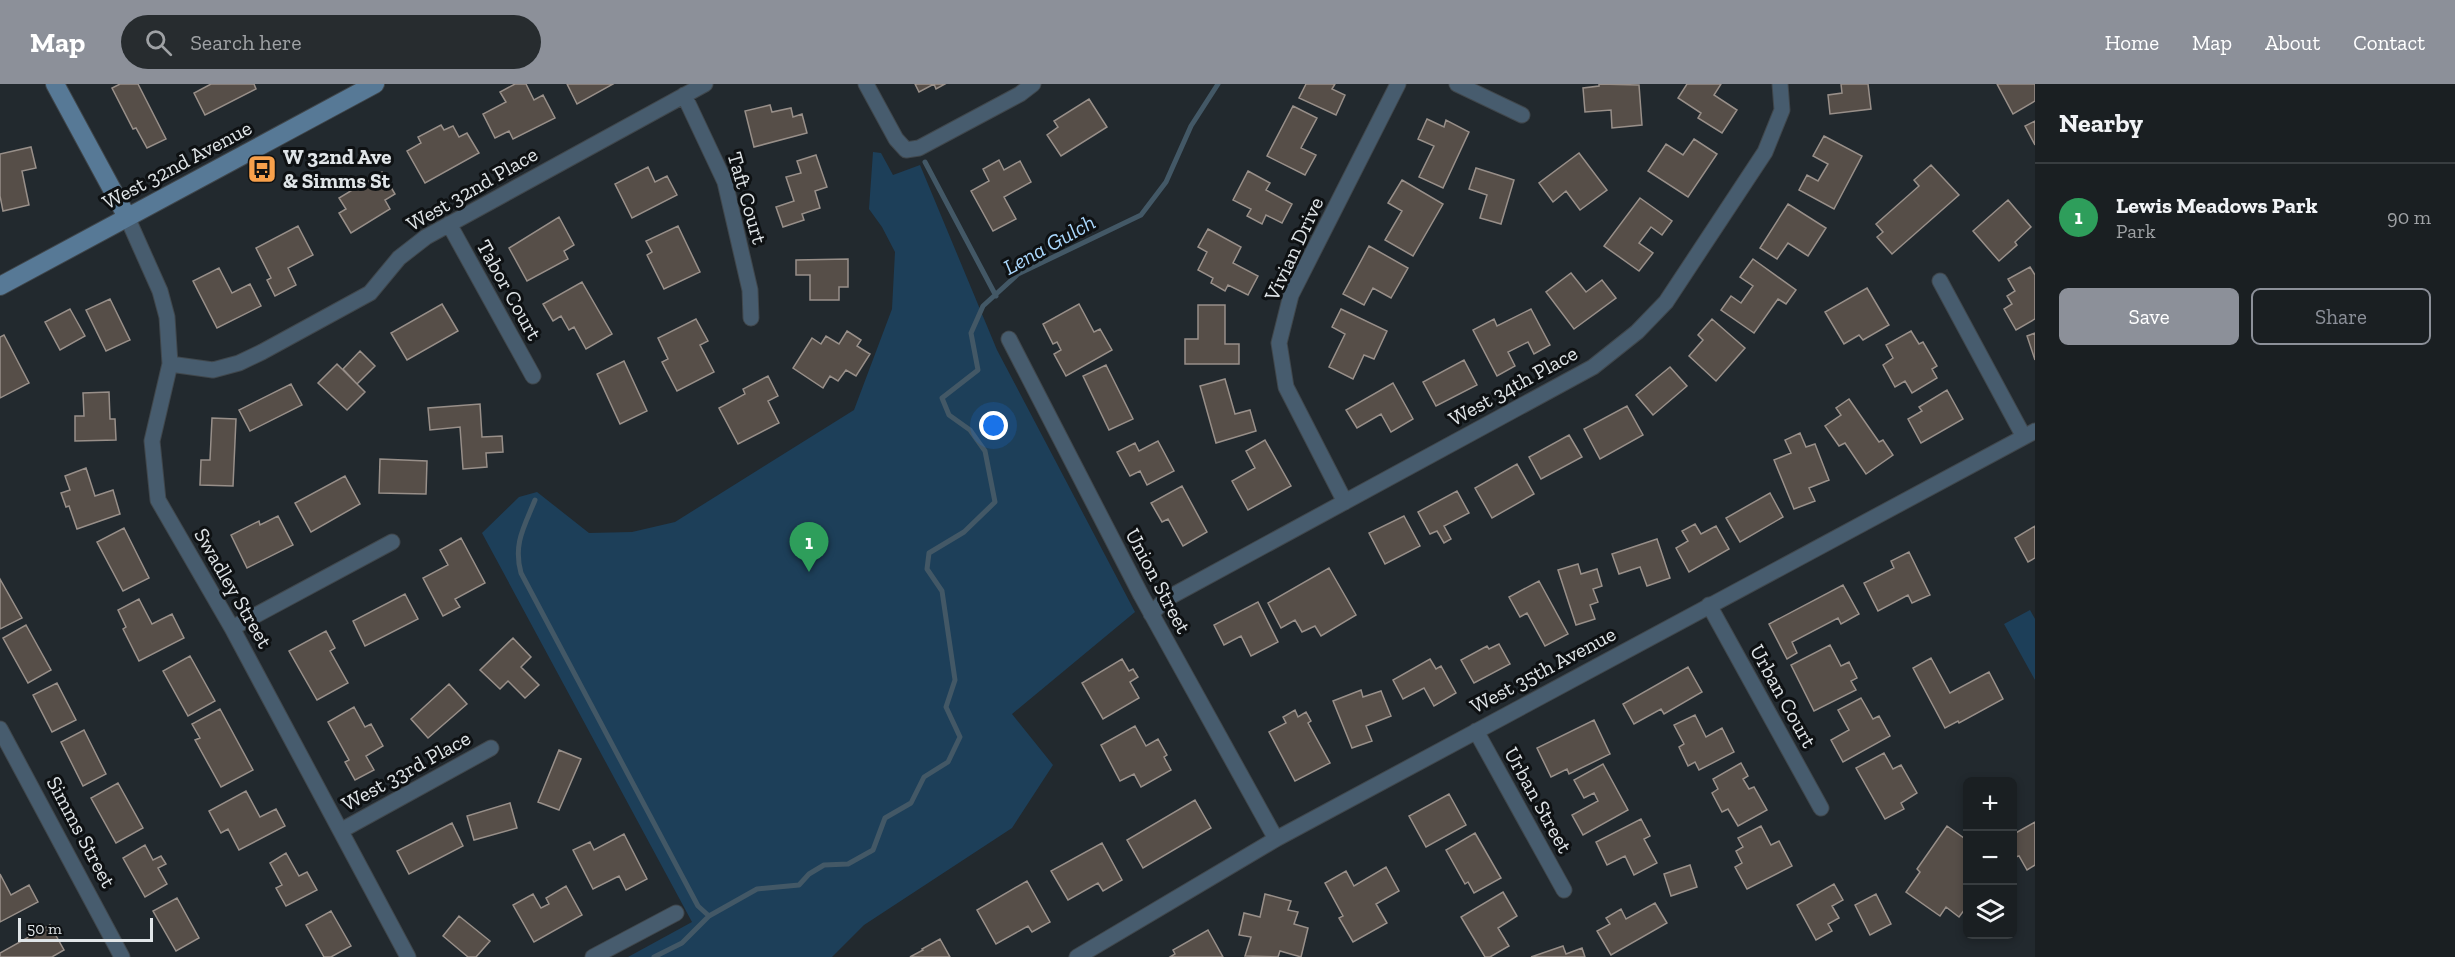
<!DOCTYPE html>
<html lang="en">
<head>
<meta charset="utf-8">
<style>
	body { margin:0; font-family:"Zilla Slab",serif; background:#272c2f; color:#f1f3f6 }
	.controls { position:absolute; right:18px; bottom:18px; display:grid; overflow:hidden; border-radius:9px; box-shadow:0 3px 9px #0003 }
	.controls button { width:54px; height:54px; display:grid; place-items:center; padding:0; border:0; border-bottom:2px solid #383d40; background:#1a1f22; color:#f1f3f6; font:30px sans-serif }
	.scale { position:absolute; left:18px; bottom:15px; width:135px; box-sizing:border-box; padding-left:6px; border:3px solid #e0e5e8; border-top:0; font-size:16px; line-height:21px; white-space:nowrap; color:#e0e5e8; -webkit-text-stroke:4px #0e1113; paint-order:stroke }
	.you { position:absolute; left:994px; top:342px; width:21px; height:21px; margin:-15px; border:4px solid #fff; border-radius:50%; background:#1a73e8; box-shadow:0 0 0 9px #1a73e833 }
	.badge { display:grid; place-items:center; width:39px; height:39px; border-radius:50%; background:#8c9099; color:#fff; font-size:20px; font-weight:700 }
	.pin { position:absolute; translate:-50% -50px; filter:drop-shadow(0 2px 3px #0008) }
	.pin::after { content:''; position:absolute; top:32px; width:21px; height:18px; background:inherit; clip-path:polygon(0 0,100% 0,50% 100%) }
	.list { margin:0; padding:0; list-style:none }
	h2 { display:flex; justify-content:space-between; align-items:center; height:78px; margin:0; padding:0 24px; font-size:26px }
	h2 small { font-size:20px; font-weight:400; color:#9fa2a5 }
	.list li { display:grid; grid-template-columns:39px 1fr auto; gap:18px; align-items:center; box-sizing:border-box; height:108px; padding:0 24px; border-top:2px solid #383d40 }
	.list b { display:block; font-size:22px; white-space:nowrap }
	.list p { margin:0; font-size:20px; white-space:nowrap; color:#9fa2a5 }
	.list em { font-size:20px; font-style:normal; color:#9fa2a5 }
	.actions { display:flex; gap:12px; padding:18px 24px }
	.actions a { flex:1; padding:14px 0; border:2px solid #8c9099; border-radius:9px; text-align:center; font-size:21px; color:#8c9099 }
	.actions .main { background:#8c9099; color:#fff }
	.icon { flex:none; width:33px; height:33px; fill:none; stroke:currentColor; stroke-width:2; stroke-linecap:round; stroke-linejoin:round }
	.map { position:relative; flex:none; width:2035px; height:873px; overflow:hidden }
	header { display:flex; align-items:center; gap:36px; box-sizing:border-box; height:84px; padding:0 30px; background:#8c9099; color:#fff }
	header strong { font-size:28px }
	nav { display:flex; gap:33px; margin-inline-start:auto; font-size:21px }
	.search { width:420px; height:54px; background:#272c2f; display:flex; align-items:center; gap:15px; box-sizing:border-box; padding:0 21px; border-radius:33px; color:#9fa2a5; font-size:22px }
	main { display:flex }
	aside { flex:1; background:#1a1f22 }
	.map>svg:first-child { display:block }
</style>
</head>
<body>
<header>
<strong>Map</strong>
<div class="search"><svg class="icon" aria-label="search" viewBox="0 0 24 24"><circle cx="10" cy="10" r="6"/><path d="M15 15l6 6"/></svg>Search here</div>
<nav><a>Home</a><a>Map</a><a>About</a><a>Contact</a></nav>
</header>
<main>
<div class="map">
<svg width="2035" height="873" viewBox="0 0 2035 873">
	<rect width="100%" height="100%" fill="#22292e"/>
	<path fill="#1d3f59" d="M873 68 881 69 893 91 920 81 997 266 1135 528 1012 630 1053 681 1012 744 864 841 832 873H628L692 838 482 449 519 413 537 408 589 449 632 448 675 438 854 326 892 225 895 168 882 143 869 125Z
		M2030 526 2035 535V596L2004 540Z"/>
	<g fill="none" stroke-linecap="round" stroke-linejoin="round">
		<path stroke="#435866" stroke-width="5" d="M925 78 996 212
			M535 416C524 443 513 460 521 489L698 822 709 832
			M654 873 682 859 709 832 757 805 799 801 809 790 824 781 848 780 873 766 885 734 911 719 924 693 948 678 960 653 946 623 955 596 942 507 927 485 929 469 964 448 995 418 985 367 970 346 949 331 942 314 978 286 971 249 983 222 1018 190 1141 131 1166 98 1191 42 1218 0"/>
	</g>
	<path fill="#564e48" stroke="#988f89" stroke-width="1.5" d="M120 0H138L166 55 147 64 136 44 133 45 112 4Z
		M211 0H254L256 5 205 31 194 9Z
		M515 0H526L534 16 543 11 555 34 513 55 509 47 495 54 483 30 506 18 500 8Z
		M567 0H613L577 20Z
		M915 0H945L936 5 934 0 919 8Z
		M1306 0H1335L1332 5 1345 11 1336 31 1299 14Z
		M1599 0 1639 1 1642 41 1612 44 1611 26 1585 28 1583 4 1599 2Z
		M1687 0H1721L1714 11 1737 26 1722 49 1698 34 1701 29 1678 14Z
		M1841 0H1868L1871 25 1830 30 1828 11 1842 9Z
		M1997 0H2035V17L2013 30Z
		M1089 15 1107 43 1061 72 1047 51 1058 43 1054 37Z
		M770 21 772 28 791 24 793 33 802 30 807 49 754 63 745 27Z
		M1293 22 1317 34 1301 64 1316 71 1305 91 1267 72Z
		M1427 35 1444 43 1446 36 1469 48 1443 104 1419 93 1434 62 1418 55Z
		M2035 37V61L2025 42Z
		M441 41 444 46 453 42 459 53 467 49 479 69 425 99 407 67 421 59 418 53Z
		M1824 52 1862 72 1834 125 1799 106 1807 91 1818 97 1828 80 1813 72Z
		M1694 55 1717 70 1688 113 1648 87 1666 60 1683 71Z
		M31 63 36 84 22 87 29 121 3 127 0 112V70Z
		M1579 69 1607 106 1580 126 1566 107 1553 118 1539 99Z
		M816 71 827 103 815 107 820 124 802 130 804 136 783 143 776 123 794 117 786 93 801 89 797 77Z
		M999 76 1004 86 1020 77 1031 98 1004 113 1016 135 993 147 971 107 989 97 983 85Z
		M1931 81 1959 111 1892 170 1877 153 1883 148 1876 140 1919 102 1914 96Z
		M648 83 655 98 667 92 677 111 632 134 615 100Z
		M1476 84 1514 96 1501 140 1480 134 1487 111 1469 105Z
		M1248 87 1270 99 1266 106 1292 120 1282 139 1266 131 1262 140 1247 132 1251 125 1233 116Z
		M382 88 395 110 385 116 390 125 351 149 339 129 346 125 339 114Z
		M1402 96 1443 120 1413 172 1385 156 1402 127 1388 119Z
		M1640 114 1672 137 1662 151 1651 143 1639 159 1653 169 1639 187 1604 162Z
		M2008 116 2031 143 2015 158 2017 161 1999 177 1973 147Z
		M1788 120 1826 144 1808 172 1788 159 1777 175 1760 164Z
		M559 133 574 161 564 167 568 175 527 197 509 164Z
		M298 142 313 171 288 184 296 201 275 212 267 196 271 194 256 164Z
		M678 142 700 188 664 205 647 171 652 168 646 157Z
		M1208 145 1241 163 1233 179 1258 192 1248 211 1228 201 1225 207 1211 199 1213 194 1198 186 1207 168 1198 163Z
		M1369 162 1408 184 1391 214 1373 204 1364 221 1343 210Z
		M848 175V203H839V216H810V191H796V176Z
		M1753 175 1796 206 1786 220 1778 215 1754 249 1721 226 1731 212 1741 219 1753 202 1740 193Z
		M2030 183 2035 191V235L2016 246 2004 225 2012 220 2007 212 2015 207 2008 195Z
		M219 184 232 209 250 200 261 222 217 244 193 197Z
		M1571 189 1586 208 1602 196 1616 214 1574 245 1546 208Z
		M582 198 612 250 586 265 574 243 569 246 561 232 553 237 543 220Z
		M1867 204 1889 241 1863 256 1859 251 1844 260 1825 228Z
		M110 215 130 256 106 267 86 226Z
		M442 220 458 247 407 276 391 249Z
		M1079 220 1094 248 1100 245 1112 266 1066 292 1054 270 1061 266 1057 258 1053 260 1043 240Z
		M1198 221H1225V260H1239V280H1185V255H1198Z
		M70 225 85 252 60 266 45 238Z
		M1341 225 1387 247 1374 275 1364 271 1353 295 1329 283 1345 250 1332 243Z
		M1531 225 1550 261 1534 270 1528 258 1508 268 1515 282 1497 292 1473 246 1494 235 1497 242Z
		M696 235 708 257 700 261 714 288 677 307 662 278 668 275 658 254Z
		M1712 235 1745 264 1716 297 1689 272 1703 256 1698 251Z
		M847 247 861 256 857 262 870 270 856 292 846 286 838 297 830 292 823 304 793 284 812 254 821 260 826 252 839 260Z
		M1911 247 1919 260 1923 258 1937 282 1932 285 1937 294 1912 309 1905 297 1895 303 1883 281 1893 274 1886 261Z
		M2035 249V276L2027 252Z
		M4 251 29 299 0 314V253Z
		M360 267 375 282 357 300 343 285Z
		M1464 276 1477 301 1436 322 1423 298Z
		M624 277 647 327 620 340 597 290Z
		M337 280 365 308 347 326 318 299Z
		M1106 281 1133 335 1109 346 1083 292Z
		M1670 283 1687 302 1653 331 1636 311Z
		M768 292 778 312 768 317 779 339 738 360 719 324 745 310 743 305Z
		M1225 295 1235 330 1250 326 1256 347 1216 359 1200 302Z
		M1393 299 1413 335 1391 348 1381 330 1357 344 1346 326Z
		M291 300 302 321 250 347 239 326Z
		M1947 306 1963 335 1921 359 1908 335 1922 327 1919 323Z
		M109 308 110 335H115L116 356 75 357V332H84L83 309Z
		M1849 315 1879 358 1883 356 1893 371 1866 390 1845 359 1839 362 1825 342 1841 331 1836 324Z
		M480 320 482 353 502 352 503 368 486 369 487 383 463 385 460 343 430 346 428 324Z
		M1627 322 1643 351 1600 375 1584 345Z
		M212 334 236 335 233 402 200 401 201 376H210Z
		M1800 349 1806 363 1815 360 1829 396 1809 404 1815 417 1794 425 1774 376 1791 369 1785 356Z
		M1569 351 1582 373 1541 395 1529 373Z
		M1265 356 1291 402 1248 426 1232 397 1255 384 1246 367Z
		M1158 357 1174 387 1147 401 1140 387 1130 392 1117 368 1135 359 1139 367Z
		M380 375 427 377 426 410 379 409Z
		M1517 380 1534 410 1492 434 1475 404Z
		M86 384 95 412 113 406 120 430 77 445 69 422 66 423 61 409 70 406 65 392Z
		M345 392 360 420 311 448 295 419Z
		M1182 402 1207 448 1183 462 1168 435 1162 438 1151 419Z
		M1457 407 1469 429 1444 442 1451 455 1444 459 1437 447 1430 450 1418 428Z
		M1770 409 1783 433 1740 458 1726 434Z
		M278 432 293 461 247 484 231 451 259 437 260 441Z
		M1404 432 1420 462 1385 480 1369 449Z
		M1695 440 1701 450 1716 442 1729 465 1689 488 1676 464 1688 457 1682 447Z
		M2035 442V474L2028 478 2015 454Z
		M124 444 149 494 123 507 97 458Z
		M461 454 485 499 455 515 460 523 443 532 423 494 448 481 440 466Z
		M1657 455 1670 494 1647 502 1640 483 1619 490 1612 470Z
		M1909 468 1930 511 1912 519 1908 511 1878 527 1864 499 1894 484 1891 477Z
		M1578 480 1581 490 1597 485 1602 502 1593 505 1598 518 1590 521 1595 535 1576 541 1558 486Z
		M1329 484 1356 531 1321 552 1315 542 1302 548 1295 536 1281 544 1268 519Z
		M0 495 22 534 0 545Z
		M1539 497 1568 550 1545 562 1527 529 1520 533 1509 513Z
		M1843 501 1859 530 1841 540 1838 534 1792 558 1797 569 1787 575 1769 540Z
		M405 510 418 535 365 562 353 537Z
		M139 515 152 540 172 530 184 554 139 577 123 545 126 543 118 526Z
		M1258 518 1278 558 1251 572 1241 552 1224 561 1214 541Z
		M26 541 51 586 28 599 3 554Z
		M326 547 335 564 330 567 348 599 317 616 289 567Z
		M513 554 531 573 521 583 539 601 525 614 508 597 500 605 480 586Z
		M1499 560 1510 580 1474 599 1461 576 1487 562 1489 565Z
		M1830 561 1841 582 1849 578 1857 594 1851 597 1856 606 1814 627 1791 581Z
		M190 572 215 617 188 632 163 587Z
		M1931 574 1950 609 1989 588 2003 615 1959 639 1958 637 1945 644 1913 584Z
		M1122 575 1129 587 1133 585 1138 593 1130 598 1139 614 1103 635 1082 599Z
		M1430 575 1436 585 1441 582 1456 609 1434 622 1424 604 1403 615 1393 596Z
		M1688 583 1702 608 1664 630 1661 625 1634 640 1623 620Z
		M57 599 76 636 52 648 33 611Z
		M449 600 467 620 428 654 411 635Z
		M1361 606 1363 613 1381 607 1391 632 1366 642 1372 657 1352 664 1333 617Z
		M1861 614 1873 635 1879 632 1890 652 1843 678 1831 656 1849 646 1838 626Z
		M354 623 365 643 371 640 383 662 366 672 374 686 355 696 345 678 349 676 328 638Z
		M220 625 253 686 221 703 195 656 200 654 192 640Z
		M1295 626 1298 633 1306 628 1311 637 1308 639 1330 679 1295 697 1269 648 1286 639 1283 633Z
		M1695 631 1706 653 1722 644 1734 668 1699 686 1695 678 1688 682 1679 663 1684 660 1674 641Z
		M1594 636 1610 670 1569 690 1567 685 1551 693 1537 664Z
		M1135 642 1146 662 1158 655 1167 671 1164 673 1171 686 1141 703 1134 690 1120 697 1101 661Z
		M84 646 106 690 83 702 61 658Z
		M559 666 581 675 559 726 538 718Z
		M1884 669 1893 685 1901 681 1917 709 1901 719 1904 725 1885 735 1856 684Z
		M1741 679 1748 692 1743 695 1749 705 1754 703 1767 726 1738 742 1728 725 1722 728 1712 709 1718 705 1713 695Z
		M1603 680 1628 726 1583 751 1572 731 1598 717 1594 709 1584 714 1574 696Z
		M118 699 143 744 116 759 91 714Z
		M246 707 260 733 276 725 285 742 239 766 228 745 221 749 209 727Z
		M1449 710 1466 741 1426 763 1409 732Z
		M1195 716 1211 744 1143 784 1127 756Z
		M510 719 517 744 474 756 467 732Z
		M1641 735 1650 752 1644 755 1657 779 1634 791 1625 772 1607 781 1596 758Z
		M2035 738V781L2027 786 2019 772 2012 774V751Z
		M452 739 463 762 409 790 397 767Z
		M1761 742 1771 761 1779 757 1792 782 1747 805 1735 783 1742 779 1736 767 1743 763 1738 754Z
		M1947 742 1968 757V821L1959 833 1946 823 1940 832 1906 808 1920 788 1917 785Z
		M1475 749 1501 794 1474 809 1468 798 1465 800 1446 766Z
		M624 750 647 795 626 806 619 792 593 805 573 766 590 758 594 766Z
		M1102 759 1122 796 1103 807 1098 799 1068 816 1051 787Z
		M145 761 153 776 161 772 166 780 158 784 167 800 145 813 123 774Z
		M286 769 299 792 307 788 317 806 286 822 276 804 282 801 270 779Z
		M1690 781 1697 803 1671 812 1664 790Z
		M1386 783 1399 807 1376 820 1387 839 1353 858 1339 834 1343 832 1325 799 1346 787 1354 802Z
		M0 790 11 811 29 801 38 818 0 838Z
		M1027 797 1050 838 1032 848 1028 842 996 860 977 826Z
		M1834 800 1843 816 1832 822 1839 834 1828 840 1832 847 1816 856 1797 821Z
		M566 802 582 831 534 858 513 821 533 810 541 824 549 820 546 814Z
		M1503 808 1517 832 1498 844 1509 862 1490 873H1485L1461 833Z
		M1265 810 1291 817 1288 826 1298 828 1294 840 1308 844 1301 873 1280 867 1278 873 1245 872 1251 853 1239 851 1244 829 1260 833Z
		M1876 810 1891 840 1870 851 1855 821Z
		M177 814 199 854 176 867 153 827Z
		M1655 819 1667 839 1611 871 1597 847 1610 840 1606 834 1621 825 1626 835Z
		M331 827 351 862 331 873H324L306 841Z
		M459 832 490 857 476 873H468L443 852Z
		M50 841 64 866 52 873H0V869Z
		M1208 846 1223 873H1170L1175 870 1173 866Z
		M940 855 950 873H910L923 866 922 865Z
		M1563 862 1566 870 1582 864 1585 873H1531Z"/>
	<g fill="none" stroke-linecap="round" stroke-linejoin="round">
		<g stroke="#40474c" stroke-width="17">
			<path id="street" d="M866 0 896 55 906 66 919 64 1020 10 1033 0
				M1457 0 1522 31
				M684 11 725 98 750 206 751 234
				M127 133 160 207 167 233 170 280 152 357 158 416 232 544 408 873
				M449 140 533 292
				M1940 197 2024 353
				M1009 255 1141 511 1276 755
				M170 280 213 286 239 279 262 268 370 209 399 174 426 153 705 0
				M1345 418 1286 303 1279 259 1291 211 1398 0
				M1709 521 1821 724
				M1151 530 1166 515 1593 283 1637 248 1666 218 1765 68 1782 26 1780 0
				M232 544 392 458
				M0 645 122 873
				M1476 647 1564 806
				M342 746 491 664
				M593 873 676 829
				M1077 873 1276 755 2035 347"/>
		</g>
		<g stroke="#40474c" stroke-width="20">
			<path id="secondary" d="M55 0 127 133
				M0 202 375 0"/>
		</g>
		<use href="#street" stroke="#475c6e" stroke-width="15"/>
		<use href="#secondary" stroke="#577996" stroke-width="18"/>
	</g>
	<defs>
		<g id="bus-square" transform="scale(1.5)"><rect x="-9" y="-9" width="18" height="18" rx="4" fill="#f8a04b" stroke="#0e1113"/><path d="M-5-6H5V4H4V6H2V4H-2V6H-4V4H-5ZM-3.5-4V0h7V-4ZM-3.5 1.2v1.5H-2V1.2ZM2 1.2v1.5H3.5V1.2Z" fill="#111"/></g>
	</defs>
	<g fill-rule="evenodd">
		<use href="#bus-square" x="262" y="85"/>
	</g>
	<g text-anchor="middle" stroke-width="6" stroke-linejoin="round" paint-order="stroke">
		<g font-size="21" font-weight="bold" fill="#e0e5e8" stroke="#0e1113" text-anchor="start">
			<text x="283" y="80">W 32nd Ave<tspan x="283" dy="24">&amp; Simms St</tspan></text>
		</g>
		<g font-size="21" fill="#e0e5e8" stroke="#0e1113">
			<text transform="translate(177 81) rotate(-28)" y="7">West 32nd Avenue</text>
			<text transform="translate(472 105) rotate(-30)" y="7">West 32nd Place</text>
			<text transform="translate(747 114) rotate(74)" y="7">Taft Court</text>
			<text transform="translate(1294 165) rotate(-65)" y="7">Vivian Drive</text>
			<text transform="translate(509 206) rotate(61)" y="7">Tabor Court</text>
			<text transform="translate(1513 302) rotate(-29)" y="7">West 34th Place</text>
			<text transform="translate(1158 497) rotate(62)" y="7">Union Street</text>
			<text transform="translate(233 504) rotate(60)" y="7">Swadley Street</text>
			<text transform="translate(1543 586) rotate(-28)" y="7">West 35th Avenue</text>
			<text transform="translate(1783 612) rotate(61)" y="7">Urban Court</text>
			<text transform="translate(406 687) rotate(-29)" y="7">West 33rd Place</text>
			<text transform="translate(1538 716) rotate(61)" y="7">Urban Street</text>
			<text transform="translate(81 748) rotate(62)" y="7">Simms Street</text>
		</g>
		<g font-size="22" font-style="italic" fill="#aad7fc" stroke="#0e1113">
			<text transform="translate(1049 160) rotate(-29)" y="8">Lena Gulch</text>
		</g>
	</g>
</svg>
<div class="controls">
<button>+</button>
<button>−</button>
<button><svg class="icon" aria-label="layers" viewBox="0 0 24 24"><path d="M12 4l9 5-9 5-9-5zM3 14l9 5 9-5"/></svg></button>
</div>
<div class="scale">50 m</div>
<div class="you"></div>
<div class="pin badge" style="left:809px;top:488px;background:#2e9e5b">1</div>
</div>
<aside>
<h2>Nearby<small></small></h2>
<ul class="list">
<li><span class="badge" style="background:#2e9e5b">1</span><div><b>Lewis Meadows Park</b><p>Park</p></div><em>90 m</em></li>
</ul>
<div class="actions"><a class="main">Save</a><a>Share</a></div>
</aside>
</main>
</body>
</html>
